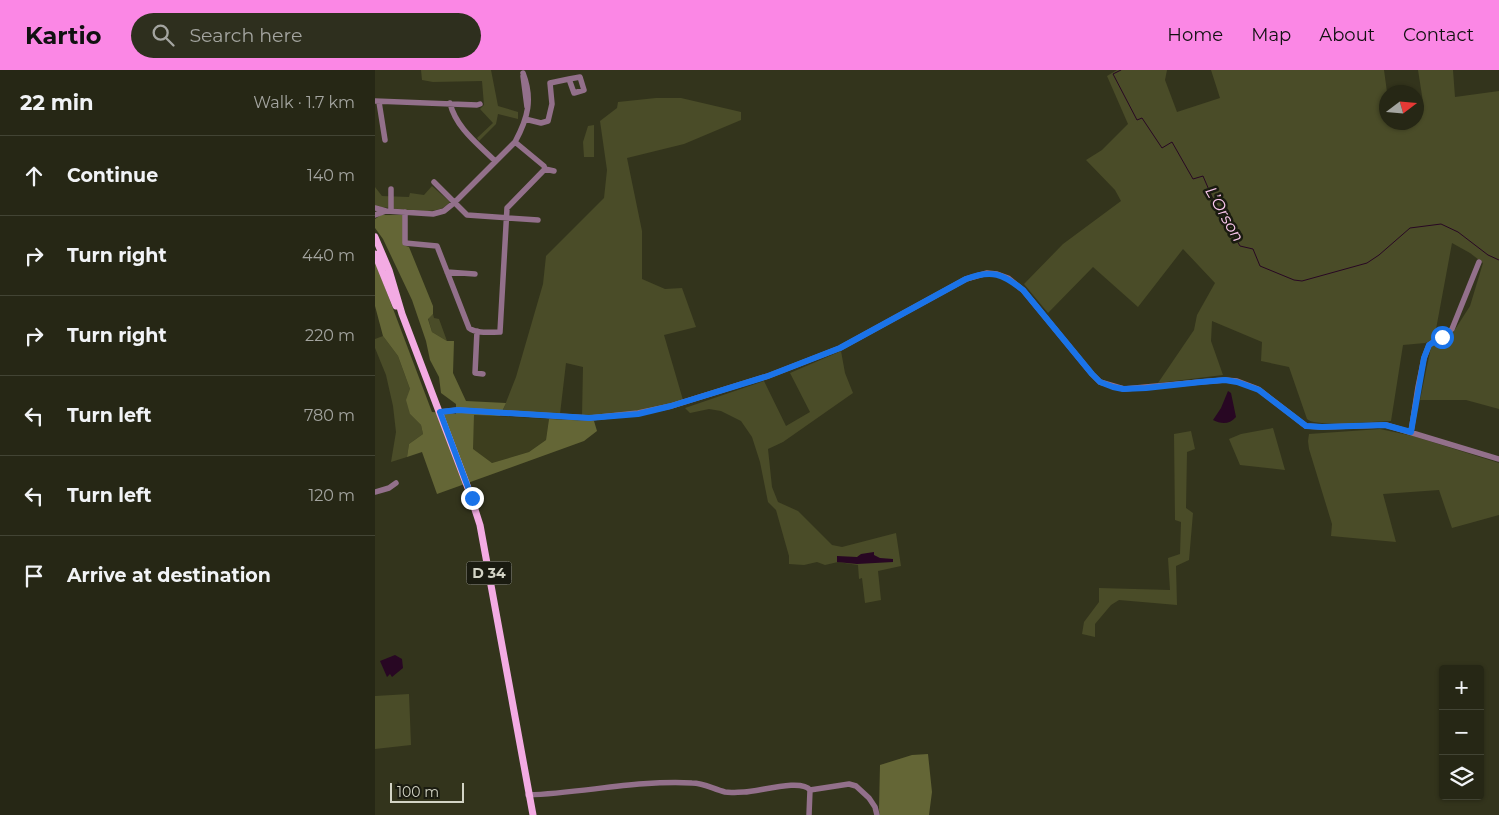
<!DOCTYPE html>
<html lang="en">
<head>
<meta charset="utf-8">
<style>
	body { margin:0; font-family:Montserrat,sans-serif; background:#2e2f1e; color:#f1f3f6 }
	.controls { position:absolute; right:15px; bottom:15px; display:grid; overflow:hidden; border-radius:5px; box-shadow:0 1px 4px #0004 }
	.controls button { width:45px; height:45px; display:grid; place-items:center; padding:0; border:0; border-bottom:1px solid #424434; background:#262715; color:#f1f3f6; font:25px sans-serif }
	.compass { position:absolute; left:1004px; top:15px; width:45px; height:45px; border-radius:50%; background:#262715; box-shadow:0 1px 4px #0004; rotate:74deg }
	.scale { position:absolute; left:15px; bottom:12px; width:74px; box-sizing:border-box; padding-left:5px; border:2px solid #d3d4c5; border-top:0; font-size:14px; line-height:18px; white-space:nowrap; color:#d3d4c5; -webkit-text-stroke:4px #1a1b10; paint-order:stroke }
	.stop { position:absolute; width:15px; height:15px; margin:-11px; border:4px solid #1a73e8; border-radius:50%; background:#fff }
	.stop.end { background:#1a73e8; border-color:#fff; box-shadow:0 1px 5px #0008 }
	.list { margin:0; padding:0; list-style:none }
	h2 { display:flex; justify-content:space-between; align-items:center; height:65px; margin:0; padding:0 20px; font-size:21px }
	h2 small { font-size:16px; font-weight:400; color:#a4a5a0 }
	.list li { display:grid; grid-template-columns:32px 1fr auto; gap:15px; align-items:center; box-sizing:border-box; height:80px; padding:0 20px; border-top:1px solid #424434 }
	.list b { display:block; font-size:19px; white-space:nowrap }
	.list em { font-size:16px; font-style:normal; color:#a4a5a0 }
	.icon { flex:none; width:28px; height:28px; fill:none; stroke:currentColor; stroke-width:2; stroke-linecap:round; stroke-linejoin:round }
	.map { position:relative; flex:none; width:1124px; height:745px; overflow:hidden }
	header { display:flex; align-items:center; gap:30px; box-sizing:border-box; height:70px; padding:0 25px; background:#fb87e5; color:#111 }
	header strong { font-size:24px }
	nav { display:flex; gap:28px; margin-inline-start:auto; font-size:18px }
	.search { width:350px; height:45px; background:#2e2f1e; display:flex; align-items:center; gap:12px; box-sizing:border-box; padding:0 18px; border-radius:28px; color:#a4a5a0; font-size:19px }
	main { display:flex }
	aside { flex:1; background:#262715 }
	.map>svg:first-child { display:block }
</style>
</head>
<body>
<header>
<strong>Kartio</strong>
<div class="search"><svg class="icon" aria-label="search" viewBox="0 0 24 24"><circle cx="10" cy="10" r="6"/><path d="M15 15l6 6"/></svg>Search here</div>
<nav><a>Home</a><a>Map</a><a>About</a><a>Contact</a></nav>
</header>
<main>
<aside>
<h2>22 min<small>Walk · 1.7 km</small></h2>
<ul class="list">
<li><svg class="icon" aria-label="ahead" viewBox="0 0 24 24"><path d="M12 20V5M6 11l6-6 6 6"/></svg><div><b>Continue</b></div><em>140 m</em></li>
<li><svg class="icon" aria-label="right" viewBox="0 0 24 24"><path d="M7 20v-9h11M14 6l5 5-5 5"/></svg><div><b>Turn right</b></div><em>440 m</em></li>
<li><svg class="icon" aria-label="right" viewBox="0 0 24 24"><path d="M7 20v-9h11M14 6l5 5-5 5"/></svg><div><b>Turn right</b></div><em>220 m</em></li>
<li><svg class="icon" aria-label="left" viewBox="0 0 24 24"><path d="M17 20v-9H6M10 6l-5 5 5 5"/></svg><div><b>Turn left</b></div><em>780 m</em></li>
<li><svg class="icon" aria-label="left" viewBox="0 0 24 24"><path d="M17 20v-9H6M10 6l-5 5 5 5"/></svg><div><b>Turn left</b></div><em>120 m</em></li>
<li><svg class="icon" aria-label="arrive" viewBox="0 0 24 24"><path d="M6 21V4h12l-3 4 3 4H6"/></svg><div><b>Arrive at destination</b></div></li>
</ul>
</aside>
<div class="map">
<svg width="1124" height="745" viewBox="0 0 1124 745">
	<rect width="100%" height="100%" fill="#33341c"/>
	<path fill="#3d3e1e" d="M99 345 174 349 171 370 154 382 117 393 97 379Z"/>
	<path fill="#4a4c28" d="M46 0H116L123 36 143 42V49L123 44 121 54 104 71 102 68 118 53 105 39 109 35 107 11 58 12 47 10Z
		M742 0H792L790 10 802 42 845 28 836 0H1009L1012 22V52H1042V34L1048 32 1043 0H1078L1080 27 1124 21V339L1091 330H1045L1056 277 1079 261 1095 236 1108 193 1095 183 1077 173 1059 270 1050 273 1028 275 1016 351C1001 351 941 358 932 349L914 297 886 291 887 272 837 251 836 271 848 305 783 313 819 260 822 245 840 213 808 179 763 237 718 197 673 243 649 214 688 174 746 131 740 120 711 90 727 80 753 54 732 6Z
		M281 28H306L366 42V50L309 74 252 88 267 161V209L290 219 307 218 321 257 289 265 308 330 265 341 239 344 207 346 208 297 191 293 185 344 128 340 141 307 168 214 171 186 229 128 232 100 225 51 242 38 243 32Z
		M219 55V87H209L208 72 213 56Z
		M57 116 75 132C71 136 67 139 61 140 46 143 16 138 0 136V117L7 126 34 127 35 123 49 125Z
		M58 244 59 248 64 249 72 271 57 262 53 248Z
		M8 266 23 286 35 319V344L46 355 48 364 34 374 32 387 16 392 21 362 18 336 11 305 0 278V269Z
		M466 281 470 303 478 323 408 372 393 379 397 417 403 432 423 441 457 475 467 477 521 463 526 496 503 501 506 530 490 533 487 508 484 509 483 495 463 492 450 495 442 492 429 495 414 494V486L401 440 393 432 385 392 377 367 366 351 346 341 334 339 315 343 310 338 389 311 411 356 435 342 415 303Z
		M898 358 910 400 865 395 854 369 866 364Z
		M1005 359 1038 366 1124 393V445L1077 458 1064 420 1008 424 1021 472 956 466 957 454 934 379 933 371 934 364Z
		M816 361 820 379 812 382 811 438 818 443 814 490 801 496 802 535 744 530 736 535 720 554V567L707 564 709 552 724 532V518L795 520 793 488 805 484 806 452 800 450 799 364Z
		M34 624 36 675 0 679V626Z"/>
	<path fill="#646636" d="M6 145H28V175L34 177 58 236V244L53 249 57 262 72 271H79L78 303 91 331 131 333 125 346 99 345 98 379 117 393 154 382 171 370 174 349 219 351 222 361 209 371 62 424 47 382 32 387 34 374 48 364 46 355 35 344 31 330 35 319 23 286 8 266 0 236V191L57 342 81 344V334L66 323 64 307 55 290 51 271 37 230 8 169 0 158V149Z
		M553 684 557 722 554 745H505L504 740 505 695 537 685Z"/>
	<path fill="#280723" d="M853 321 856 323 861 347C854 355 846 354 838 350L846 338Z
		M499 482V485L505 488 518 489V492L482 494 462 492V486L482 487 486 484Z
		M20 585 27 589 28 598 17 607 15 604 12 607 5 591Z"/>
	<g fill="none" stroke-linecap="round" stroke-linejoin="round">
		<path stroke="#280723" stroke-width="1" d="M746 0 738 4 762 50 767 48 787 78 797 72 818 109 828 106 837 127 865 176 878 179 885 196 919 210 927 211 992 193 1004 185 1035 158 1066 154 1083 162 1113 185 1124 190"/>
		<path stroke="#93708b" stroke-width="5.5" d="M148 6 152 37
			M205 7 209 20 199 23 194 9Z
			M0 31 102 35 105 34
			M4 32 10 70
			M75 33C81 58 103 74 120 91
			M150 49 166 53 173 51 177 34 175 13 194 9
			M170 99 179 101
			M59 112 92 145 163 150
			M16 119V141
			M0 138 11 141 58 144 69 141 80 132 140 72C153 48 158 29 148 3
			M30 142V173L62 176 94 258C102 264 115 262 125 262L132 138 170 99 169 96 140 72
			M0 145 11 141
			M72 202 100 204
			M102 261 100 303 108 304
			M65 342 83 340 215 348 263 343 296 336 393 306 465 278 591 209 612 203 622 204 633 208 648 220 717 304 725 312 749 319 825 312 850 310 862 311 883 319 931 356 947 357 1011 355 1124 389
			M1036 362 1043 317 1049 288 1054 275 1077 259 1104 192
			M0 422 14 418 21 413
			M153 725C208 723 262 710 317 713 329 713 338 719 350 722 356 723 363 722 369 722 383 722 426 708 435 720L474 714 481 716 494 728 500 737 502 745
			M434 745 435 720"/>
		<path stroke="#f3abe3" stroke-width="7" d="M0 167 14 200 27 244 93 418 105 455 158 745
			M0 184 21 236"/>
	</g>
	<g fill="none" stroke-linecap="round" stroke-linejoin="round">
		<path stroke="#1a73e8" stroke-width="6" d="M97 428 65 342 83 340 214 348 263 344 296 336 393 306 465 278 591 209C617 199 628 204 648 220L717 304 725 312 738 317 748 319 771 318 826 312 850 310 862 312 884 320 931 356 947 357 1010 355 1036 362 1049 288 1054 275 1067 267"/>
	</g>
	<g text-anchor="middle" stroke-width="5" stroke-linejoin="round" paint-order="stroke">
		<rect fill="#1a1b10" stroke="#9c9c8f" stroke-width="1" x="91.5" y="491.5" width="45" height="23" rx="4"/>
		<g font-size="14" font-weight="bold" fill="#d3d4c5">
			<text x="114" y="508">D 34</text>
		</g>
		<g font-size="16" font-style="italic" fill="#fdc8f0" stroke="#1a1b10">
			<text transform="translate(850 144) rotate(60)" y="6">L’Orson</text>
		</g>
	</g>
</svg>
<div class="controls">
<button>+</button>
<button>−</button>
<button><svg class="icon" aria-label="layers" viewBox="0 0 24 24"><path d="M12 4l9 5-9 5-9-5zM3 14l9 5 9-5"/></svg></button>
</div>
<svg class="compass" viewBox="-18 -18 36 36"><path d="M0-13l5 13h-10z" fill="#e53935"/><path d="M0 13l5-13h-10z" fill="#a4a5a0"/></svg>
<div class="scale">100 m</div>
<div class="stop" style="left:1067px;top:267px"></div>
<div class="stop end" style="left:97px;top:428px"></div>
</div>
</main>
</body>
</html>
